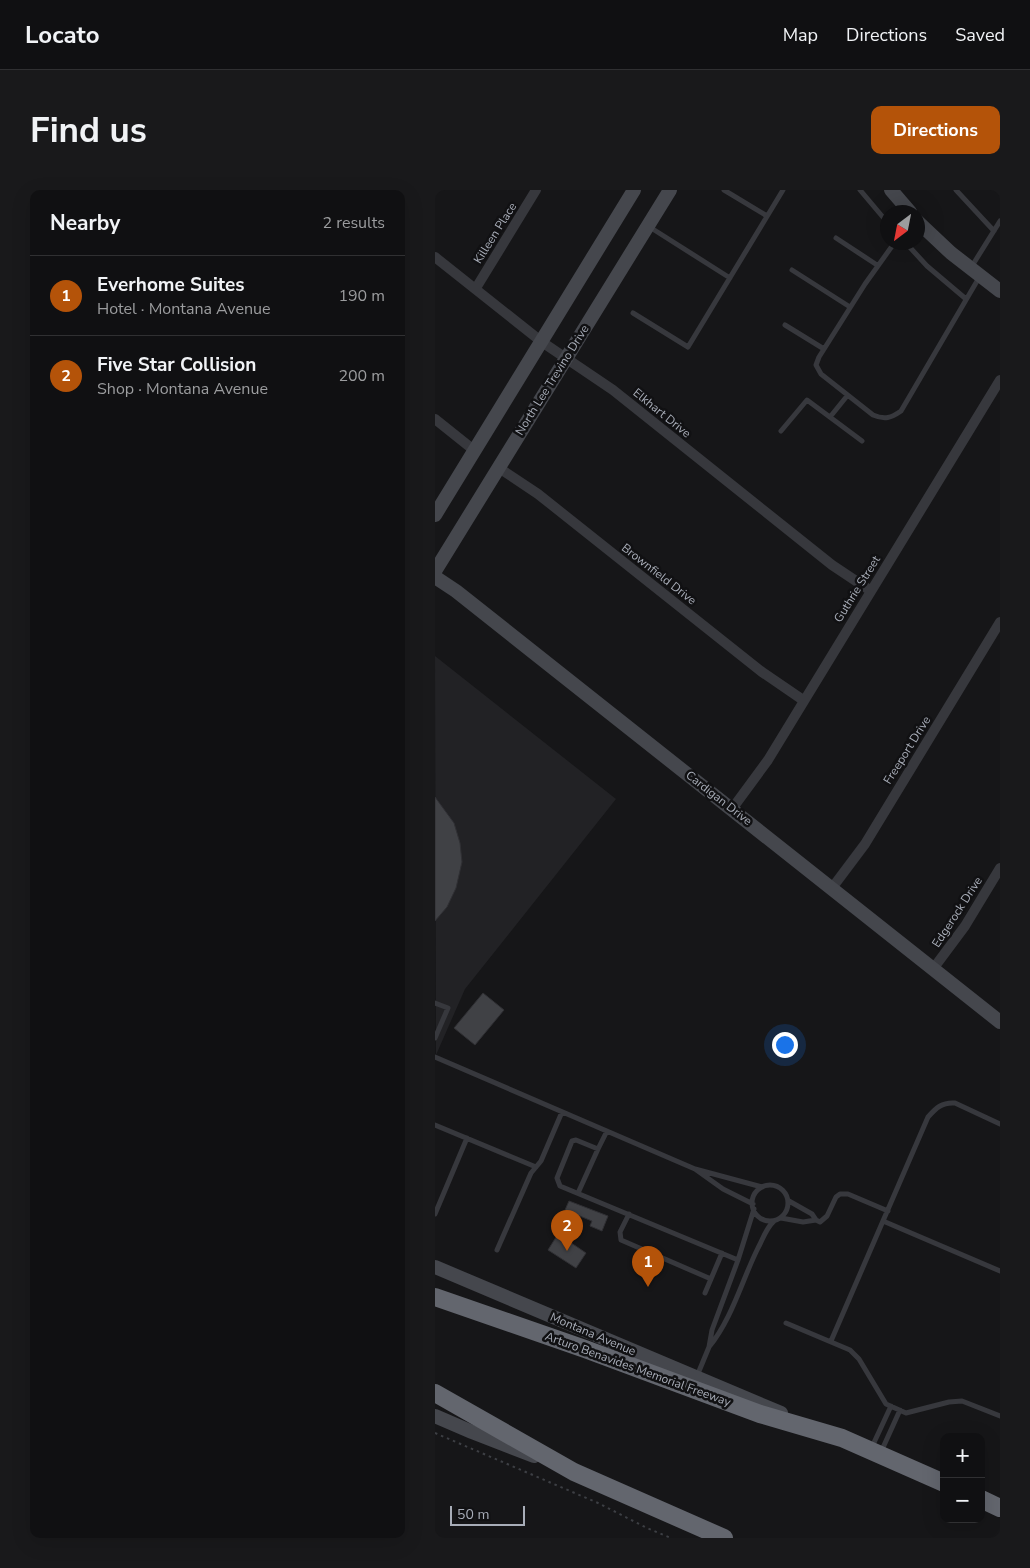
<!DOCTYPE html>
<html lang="en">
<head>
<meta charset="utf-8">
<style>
	body { margin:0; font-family:"Nunito Sans",sans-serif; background:#19191b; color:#f1f3f6 }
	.controls { position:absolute; right:15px; bottom:15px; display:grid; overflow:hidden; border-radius:10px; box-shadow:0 5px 20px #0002 }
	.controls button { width:45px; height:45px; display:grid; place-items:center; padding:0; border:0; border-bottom:1px solid #303032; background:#101012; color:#f1f3f6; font:25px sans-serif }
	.compass { position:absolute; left:445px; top:15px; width:45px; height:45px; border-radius:50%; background:#101012; box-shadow:0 5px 20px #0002; rotate:212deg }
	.scale { position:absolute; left:15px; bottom:12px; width:75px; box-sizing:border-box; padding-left:5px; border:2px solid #a8adb8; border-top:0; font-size:14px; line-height:18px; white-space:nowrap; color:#a8adb8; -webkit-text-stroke:4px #111113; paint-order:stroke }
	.you { position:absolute; left:349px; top:854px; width:18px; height:18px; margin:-12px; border:4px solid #fff; border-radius:50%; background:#1a73e8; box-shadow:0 0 0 8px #1a73e833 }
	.badge { display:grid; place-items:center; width:32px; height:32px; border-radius:50%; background:#b45309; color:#fff; font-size:16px; font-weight:700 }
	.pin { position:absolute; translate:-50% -41px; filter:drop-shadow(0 1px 2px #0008) }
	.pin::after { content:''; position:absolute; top:26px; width:18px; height:15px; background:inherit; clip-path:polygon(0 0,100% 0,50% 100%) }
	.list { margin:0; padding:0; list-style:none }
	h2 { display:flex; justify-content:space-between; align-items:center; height:65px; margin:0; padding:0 20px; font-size:21px }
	h2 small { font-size:16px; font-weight:400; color:#9c9d9f }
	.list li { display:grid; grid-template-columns:32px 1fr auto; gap:15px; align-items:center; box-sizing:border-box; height:80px; padding:0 20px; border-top:1px solid #303032 }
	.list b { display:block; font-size:19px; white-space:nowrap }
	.list p { margin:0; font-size:16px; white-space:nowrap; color:#9c9d9f }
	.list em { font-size:16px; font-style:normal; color:#9c9d9f }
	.map { position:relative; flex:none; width:565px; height:1348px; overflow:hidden; border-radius:10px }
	header { display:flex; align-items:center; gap:30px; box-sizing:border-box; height:70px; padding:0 25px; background:#101012; border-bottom:1px solid #303032 }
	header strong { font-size:24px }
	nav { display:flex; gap:28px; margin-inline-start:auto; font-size:18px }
	.intro { display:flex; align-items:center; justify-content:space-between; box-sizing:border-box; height:120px; padding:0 30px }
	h1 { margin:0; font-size:35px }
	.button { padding:12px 22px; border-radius:10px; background:#b45309; color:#fff; font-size:18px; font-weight:700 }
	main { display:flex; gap:30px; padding:0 30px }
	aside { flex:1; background:#101012; border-radius:10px; box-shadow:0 5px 20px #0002 }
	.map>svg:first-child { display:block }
</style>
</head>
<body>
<header>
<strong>Locato</strong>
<nav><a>Map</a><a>Directions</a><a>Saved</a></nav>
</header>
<div class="intro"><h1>Find us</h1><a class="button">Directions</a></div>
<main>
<aside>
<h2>Nearby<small>2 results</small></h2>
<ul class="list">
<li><span class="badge">1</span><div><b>Everhome Suites</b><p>Hotel · Montana Avenue</p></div><em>190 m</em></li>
<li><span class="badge">2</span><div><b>Five Star Collision</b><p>Shop · Montana Avenue</p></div><em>200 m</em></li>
</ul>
</aside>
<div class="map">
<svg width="565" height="1348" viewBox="0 0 565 1348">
	<rect width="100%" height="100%" fill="#161618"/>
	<path fill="#222225" d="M0 466 181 609 30 799 1 865Z"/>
	<path fill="#404145" stroke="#303034" d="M0 607 19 633 25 653 27 672 21 698 12 717 0 731Z
		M48 803 69 820 40 855 19 838Z
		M134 1011 173 1026 167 1041 155 1036 157 1031 130 1020Z
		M123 1044 151 1063 141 1078 113 1060Z"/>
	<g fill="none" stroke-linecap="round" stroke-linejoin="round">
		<path stroke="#3d3f44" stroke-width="2" stroke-dasharray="2.5 4" stroke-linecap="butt" d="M0 1243 163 1313 212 1338 236 1348"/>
		<path stroke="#37383d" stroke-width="5" d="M289 0 332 26
			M425 0 452 32
			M521 0 559 41
			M213 36 295 88
			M401 48 442 75
			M460 52 430 94 384 167 381 175 386 184 438 225C450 230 456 228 466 221L545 86
			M470 52 492 76 531 109
			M537 76 565 31
			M357 80 415 117
			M198 123 253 157 348 0
			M350 135 389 159
			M395 227 412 206
			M346 241 372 210 427 251
			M0 813 13 818 0 848
			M0 867 260 979
			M0 935 101 977
			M172 941 163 959 141 950 137 951 122 988 125 996 303 1070
			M317 1013a18 18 0 1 1 36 0a18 18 0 1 1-36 0Z
			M143 1003 163 959
			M318 1014 288 999 260 979 327 997
			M319 1019 303 1070 277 1140 274 1157C297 1129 307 1090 323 1058 328 1049 331 1038 339 1031
			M0 1024 32 948
			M194 1024 185 1042 186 1050 276 1089
			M346 1028 368 1032 381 1030 377 1024 354 1011
			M381 1030 385 1032 392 1026 401 1007 405 1004H413L453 1021
			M448 1031 565 1081
			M62 1060 96 983 106 971 127 922
			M270 1103 287 1063
			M351 1133 415 1160 424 1169 451 1214 471 1223 514 1212 527 1211 565 1226
			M396 1151 493 927C501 918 507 912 520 913L565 934
			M262 1186 274 1157
			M436 1259 456 1216
			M446 1262 465 1220"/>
		<path stroke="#37383d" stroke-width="10" d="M0 67 107 152 178 200 397 375 436 401
			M41 98 101 0
			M0 229 40 261
			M64 278 103 304 327 482 368 510
			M297 619 333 570 565 190
			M397 698 430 654 565 432
			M498 779 530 736 565 678"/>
		<path stroke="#45474d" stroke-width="14" d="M456 0 475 22
			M482 31 516 63 565 101
			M0 325 199 0
			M0 381 235 0
			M0 387 21 401 565 832
			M0 1077 346 1223
			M0 1226 37 1242 99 1266"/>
		<path stroke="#63666e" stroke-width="18" d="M0 1107 150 1159 325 1224 407 1248 509 1293
			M0 1203 139 1282 289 1348
			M546 1309 565 1318"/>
	</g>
	<g text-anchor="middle" stroke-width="5" stroke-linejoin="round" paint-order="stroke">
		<g font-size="12" fill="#a8adb8" stroke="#111113">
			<text transform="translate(60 43) rotate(-58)" y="4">Killeen Place</text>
			<text transform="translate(117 190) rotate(-58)" y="4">North Lee Trevino Drive</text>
			<text transform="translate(227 223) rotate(39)" y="4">Elkhart Drive</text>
			<text transform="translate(224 384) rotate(38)" y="4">Brownfield Drive</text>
			<text transform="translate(422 399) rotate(-58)" y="4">Guthrie Street</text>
			<text transform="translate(472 560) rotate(-58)" y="4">Freeport Drive</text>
			<text transform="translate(284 608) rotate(38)" y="4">Cardigan Drive</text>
			<text transform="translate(522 722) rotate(-57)" y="4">Edgerock Drive</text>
			<text transform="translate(158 1144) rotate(23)" y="4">Montana Avenue</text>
			<text transform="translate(203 1179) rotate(20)" y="4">Arturo Benavides Memorial Freeway</text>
		</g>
	</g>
</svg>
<div class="controls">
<button>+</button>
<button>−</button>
</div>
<svg class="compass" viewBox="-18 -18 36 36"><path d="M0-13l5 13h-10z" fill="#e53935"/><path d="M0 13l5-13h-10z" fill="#9c9d9f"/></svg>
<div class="scale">50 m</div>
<div class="you"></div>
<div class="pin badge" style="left:213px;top:1097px">1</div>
<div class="pin badge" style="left:132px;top:1061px">2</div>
</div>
</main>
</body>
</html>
